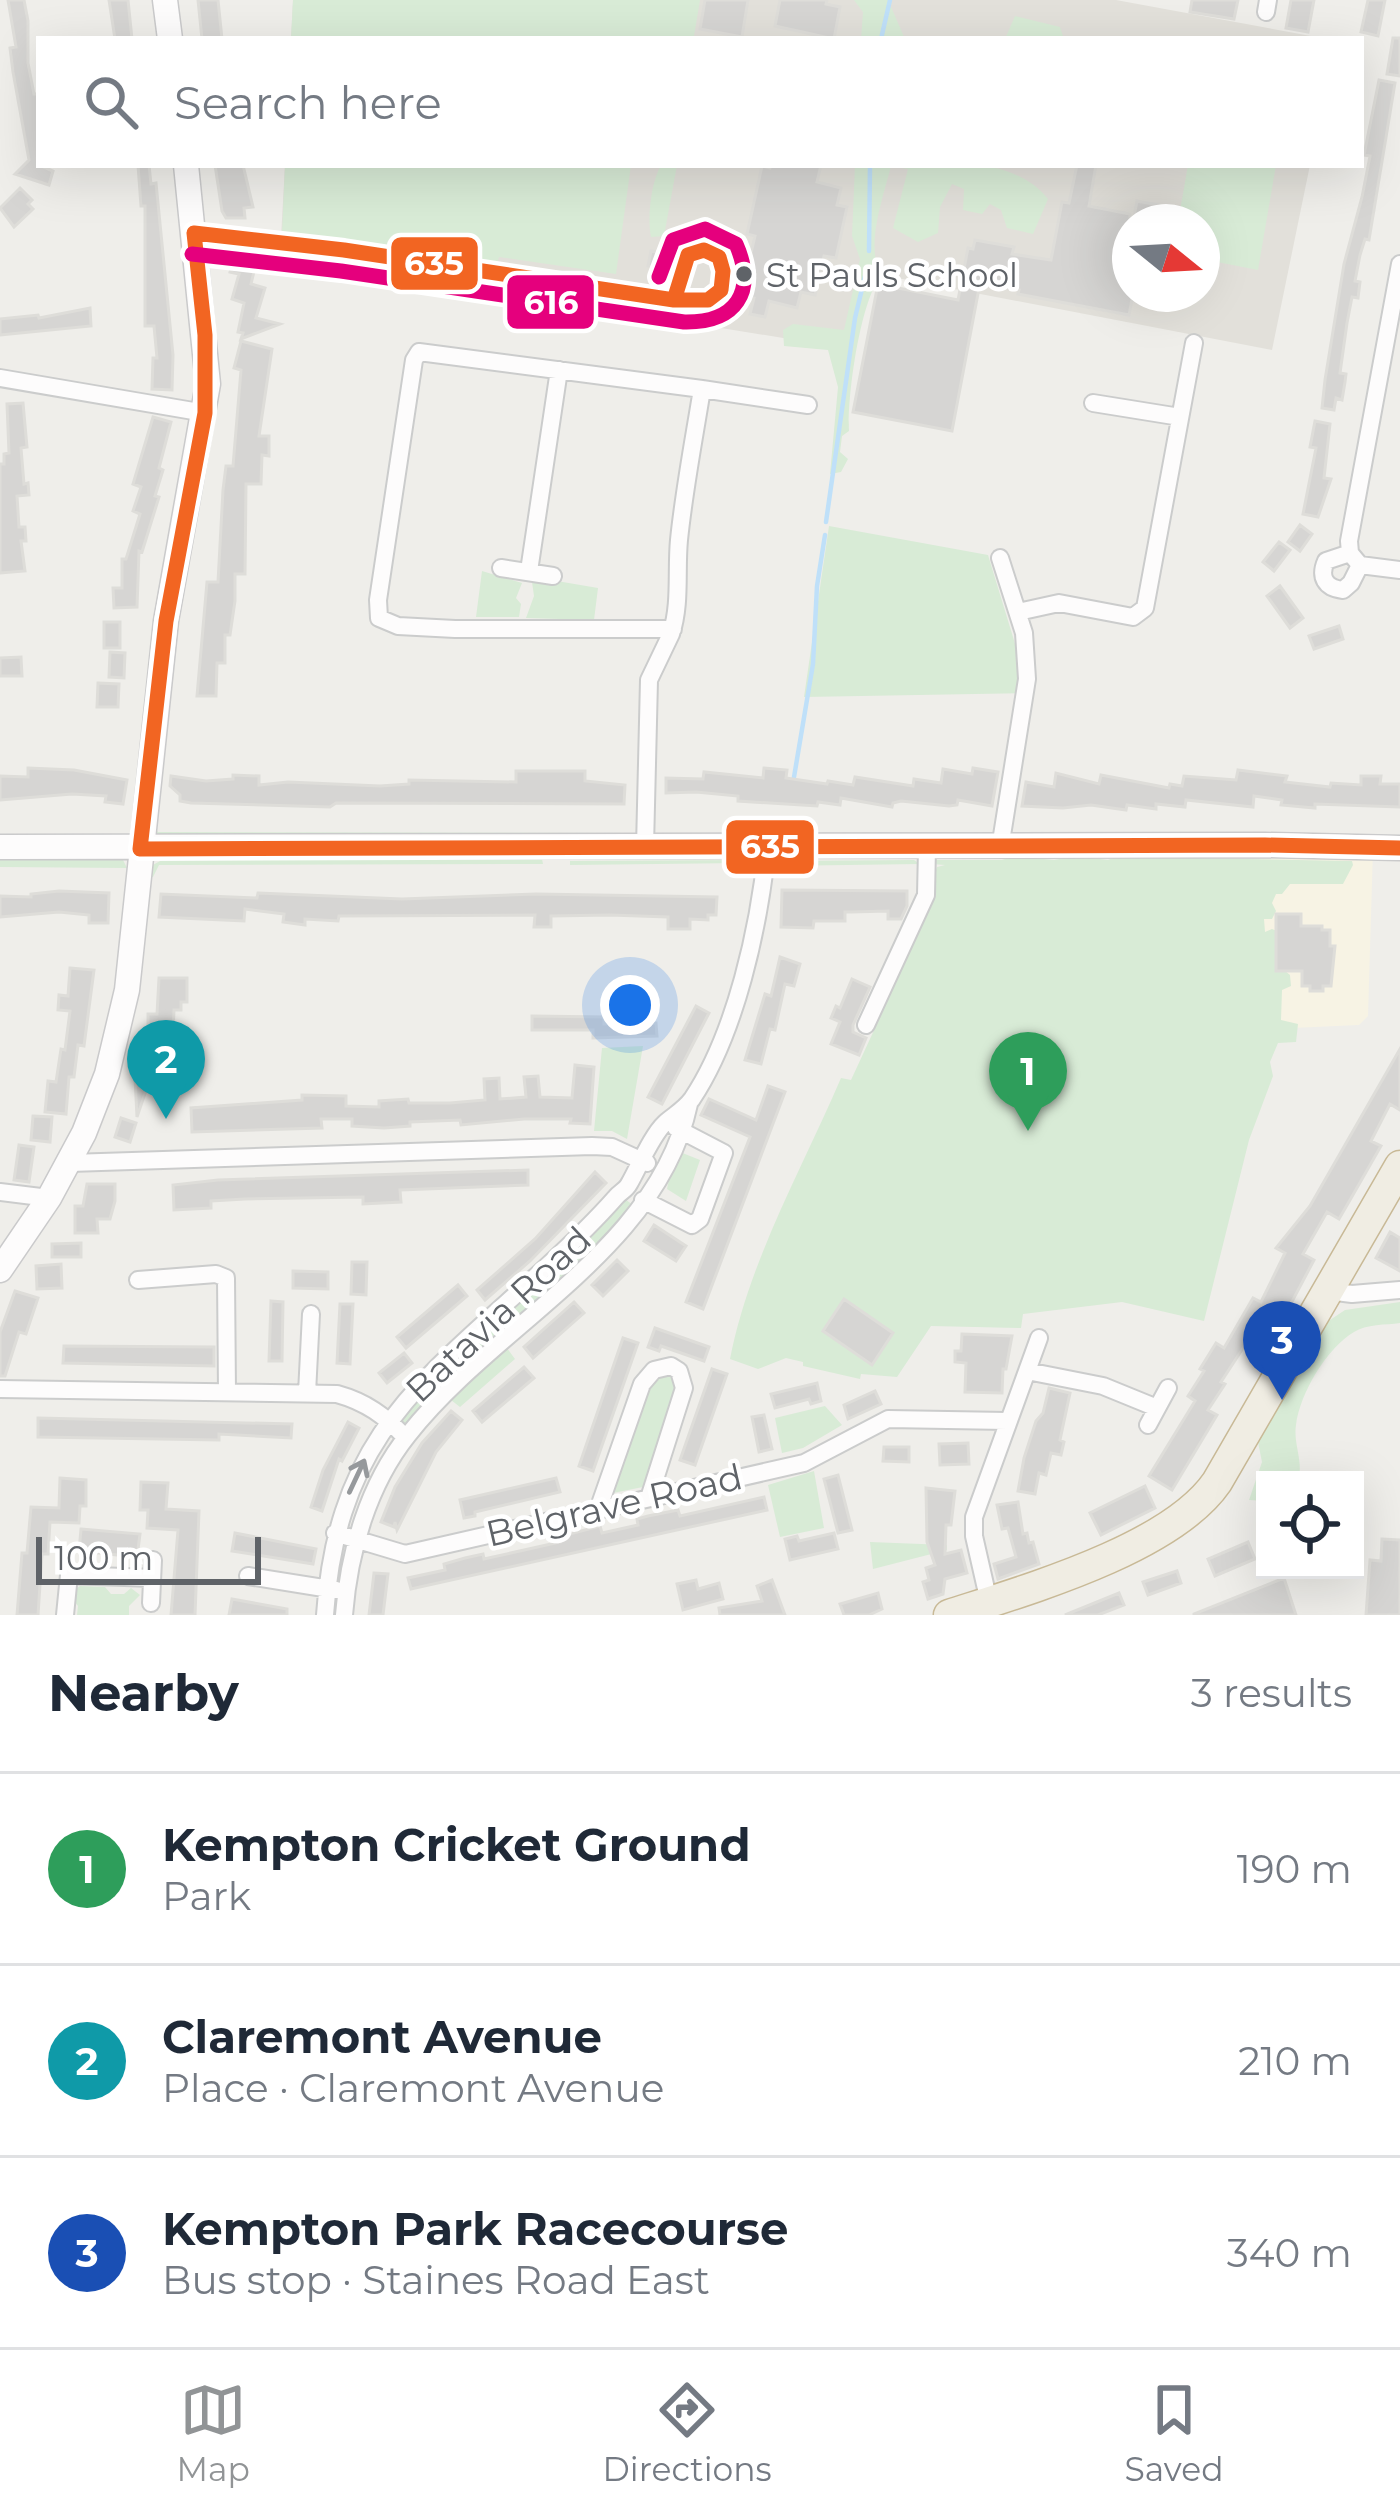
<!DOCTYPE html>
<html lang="en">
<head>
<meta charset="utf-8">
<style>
	body { margin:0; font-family:Montserrat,sans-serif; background:#f2f2f3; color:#1f2937 }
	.controls { position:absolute; right:36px; bottom:36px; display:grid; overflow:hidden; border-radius:0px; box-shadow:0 12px 48px #0002 }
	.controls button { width:108px; height:108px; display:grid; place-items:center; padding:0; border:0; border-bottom:3px solid #e0e1e3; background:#fff; color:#1f2937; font:60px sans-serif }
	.compass { position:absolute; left:1112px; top:204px; width:108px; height:108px; border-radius:50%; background:#fff; box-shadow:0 12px 48px #0002; rotate:108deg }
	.scale { position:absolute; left:36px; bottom:30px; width:225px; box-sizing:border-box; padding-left:12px; border:6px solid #5f6368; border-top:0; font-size:33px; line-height:42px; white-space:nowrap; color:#5f6368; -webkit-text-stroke:9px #fff; paint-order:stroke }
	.you { position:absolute; left:630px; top:1005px; width:42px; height:42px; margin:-30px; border:9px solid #fff; border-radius:50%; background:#1a73e8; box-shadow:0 0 0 18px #1a73e833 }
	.badge { display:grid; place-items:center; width:78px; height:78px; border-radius:50%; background:#919496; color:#fff; font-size:39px; font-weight:700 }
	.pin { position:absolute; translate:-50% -99px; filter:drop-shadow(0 3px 6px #0008) }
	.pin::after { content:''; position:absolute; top:63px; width:42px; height:36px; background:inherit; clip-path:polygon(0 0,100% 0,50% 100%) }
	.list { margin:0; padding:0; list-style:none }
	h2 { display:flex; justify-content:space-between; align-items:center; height:156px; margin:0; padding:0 48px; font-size:51px }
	h2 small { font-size:39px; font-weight:400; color:#747a83 }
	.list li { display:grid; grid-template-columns:78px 1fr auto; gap:36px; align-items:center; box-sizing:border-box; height:192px; padding:0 48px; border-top:3px solid #e0e1e3 }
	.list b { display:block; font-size:45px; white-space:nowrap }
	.list p { margin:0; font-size:39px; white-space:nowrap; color:#747a83 }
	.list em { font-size:39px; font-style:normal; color:#747a83 }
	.icon { flex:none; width:66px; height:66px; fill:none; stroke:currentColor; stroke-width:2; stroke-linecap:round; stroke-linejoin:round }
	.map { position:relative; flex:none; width:1400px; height:1615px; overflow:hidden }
	.search { position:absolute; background:#fff; box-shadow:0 12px 48px #0002; left:36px; right:36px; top:36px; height:132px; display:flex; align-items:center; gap:30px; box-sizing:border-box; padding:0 42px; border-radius:0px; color:#747a83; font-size:45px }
	.sheet { height:732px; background:#fff }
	nav { display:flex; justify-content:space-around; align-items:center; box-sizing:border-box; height:168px; border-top:3px solid #e0e1e3; background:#fff; font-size:33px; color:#747a83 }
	nav a { display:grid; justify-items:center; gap:6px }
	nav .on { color:#919496 }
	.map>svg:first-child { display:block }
</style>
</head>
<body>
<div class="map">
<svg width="1400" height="1615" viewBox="0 0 1400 1615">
	<rect width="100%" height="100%" fill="#efeeea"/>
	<path fill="#f7f3e4" d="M1259 849H1373L1368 1016 1359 1025 1270 1029Z"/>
	<path fill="#e2e0da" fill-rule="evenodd" d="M293 0H1116L1327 39H291Z
		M285 165H1310L1272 350 861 271 844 348 280 256ZM1130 222H1202V294H1130Z"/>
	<path fill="#d8ebd6" d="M293 0H700L694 36 705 39H291Z
		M854 0H888L905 39H861L863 12Z
		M1015 16 1060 27 1064 39H1005Z
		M285 165H631L616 274 499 257 497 264 282 233Z
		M661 165H677L664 236 651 237C647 217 651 183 661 165Z
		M855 165C915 165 1008 148 1048 199L1033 234 1007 228 1001 210 990 204 982 214 963 210 964 189 952 184 940 207 938 233 918 242 893 228 908 169 891 166C883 198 865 246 881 276 860 301 847 398 849 431L842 436 840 452 848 459 841 472 830 474 838 387 828 350 784 346 783 330 793 324 844 330 860 259 852 236Z
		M1188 165H1276L1258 270 1202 259V222H1178Z
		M829 526 988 555 1030 693 804 697Z
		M482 571 522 583 516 598 521 604 519 617H476Z
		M551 580 598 588 594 620 526 618 534 596 532 582Z
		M150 823 158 832 635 833 633 841H156Z
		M1164 853 1194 858 1352 861 1353 865 1343 884H1290L1282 894H1276L1272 903 1276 911 1272 919H1264L1265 932 1272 929 1279 932V966L1290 975 1291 986 1282 990 1281 1020 1298 1024 1296 1042 1278 1043 1270 1062 1273 1076 1249 1140 1204 1321 1122 1302 1023 1314 1021 1328 931 1326 897 1377 861 1374 860 1379 803 1366V1362L786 1358 758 1369 730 1359C749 1261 802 1169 841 1078L851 1080 882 1013 937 867 945 865 931 864 935 860H1002L1013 856 1054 860 1077 856 1108 860 1118 856Z
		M0 858 123 860 127 868 0 867Z
		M542 859 543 864 159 865 153 877H146L151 866 162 860Z
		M743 860V863L570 865V861Z
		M914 860 920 864 774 866 782 861Z
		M643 1046 627 1139 612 1131H594L602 1048Z
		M680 1152 700 1160 686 1201 667 1189 672 1164Z
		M618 1194 637 1208 405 1437 388 1419Z
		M1400 1302V1323C1386 1325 1366 1324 1354 1332 1327 1348 1300 1393 1296 1425 1293 1444 1304 1462 1298 1480H1265V1501L1249 1500 1262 1462 1257 1437 1324 1324 1345 1310Z
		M507 1348 515 1359 460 1407 451 1400Z
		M663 1366 683 1380 653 1485 603 1495 642 1384Z
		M825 1406 842 1425 803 1448 782 1453 775 1418Z
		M814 1471 824 1528 780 1537 768 1485Z
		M870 1542 947 1545V1550L873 1569Z
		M80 1586 105 1587 111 1594H124L131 1588 140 1595 129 1606V1615H77L78 1606 72 1598 73 1591Z"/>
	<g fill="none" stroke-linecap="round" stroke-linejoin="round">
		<path stroke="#bfe0f9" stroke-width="4.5" d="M881 39 890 0
			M869 251 870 165
			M826 522 855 318 867 268
			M793 783 813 664 817 586 825 535"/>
	</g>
	<path fill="#d6d5d3" stroke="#deddd9" stroke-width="3" d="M8 0H24L28 21V63L34 94H39V165L53 171 49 185 15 174 29 160 13 72 10 48 16 47Z
		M109 0H128L132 39H115Z
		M198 0H218L222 39H202Z
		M705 0H748L742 37 700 29Z
		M780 0H827L826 4 840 7 834 39 775 26Z
		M1192 0H1238L1234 19 1190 12Z
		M1291 0H1314L1308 32 1286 28Z
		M1368 0H1385L1378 36 1361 32Z
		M1393 38H1400V76L1387 74Z
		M1379 80 1395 83 1369 240 1365 239 1360 255 1355 281 1360 282 1358 298 1352 297 1347 323 1340 373 1346 374 1345 382 1342 400 1336 398 1334 410 1322 408 1325 380 1344 264 1362 197 1370 156 1364 155Z
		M138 165H149L151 184 156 183 173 355 172 390 152 389 153 358H157L154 326H145V206H141Z
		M215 165H243L253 207 244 208 245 218H226L222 211Z
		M771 165H821L817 182 841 188 837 205 847 207 836 258 824 256 815 295 801 292 797 308 769 301 765 317 750 314 754 298 741 295 755 236 747 234 762 166 770 168Z
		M1077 165H1096L1089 206 1130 214V233L1123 232 1118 263 1130 265V294H1133L1129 315 1018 294 1019 290 980 283 952 431 853 412 878 284 958 300 968 248 973 249 975 240 1014 247 1012 254 1051 260 1062 202 1069 203Z
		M20 188 32 200 28 204 33 209 14 227 0 208Z
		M1137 201 1158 205 1155 222H1133Z
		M235 249 258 255 251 284 265 288 256 318 280 324 241 339 243 333 238 332 244 303 232 299 239 274 230 272Z
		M651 251 671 255 667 276 654 274 656 267 648 266Z
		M90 308 91 326 0 335V319L38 315 39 318Z
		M241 341 272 349 259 436H269V456L262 455 261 484H246L245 574H235V601L230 635H225V663H217L216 696H197L207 582H218L223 490 226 466H233L241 370 234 368Z
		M23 403 27 447 21 448 24 484 28 483 29 495 17 496 19 527H25L26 541H21L25 571 0 573V464H4V454L9 453 7 404Z
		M153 417 171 422 159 468 163 470 155 496 159 497 142 552 139 551 137 607 114 608 113 588H122V559H126L140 514 133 511 141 487 133 484Z
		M1315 421 1330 424 1324 478 1331 479 1318 517 1303 514 1316 448 1310 447Z
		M1300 525 1312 534 1300 551 1288 542Z
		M1279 542 1290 550 1274 571 1263 562Z
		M1280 586 1303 618 1290 628 1267 596Z
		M104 622H120V648H104Z
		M1339 626 1343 639 1314 649 1309 636Z
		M110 652 125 653 124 678 109 677Z
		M21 657 22 676H0V658Z
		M98 683 119 684 118 707H97Z
		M28 768 74 770 127 780 123 804 105 802 106 796 72 794 0 800V776L28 777Z
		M764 768 787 770 786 778 827 784 828 781 853 785 855 777 913 786 914 779 941 783 943 769 972 774 973 768 998 772 992 806 958 800 957 805 949 806 901 801 893 803 892 807 841 798 840 805 818 802 817 806 738 801V796L696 792 666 793V778L703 779 704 772 763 778Z
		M1238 770 1287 776 1285 782 1330 787 1331 783 1361 785V776H1381L1380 784H1400V807L1315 804V808L1281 805 1282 800 1254 796 1253 807 1186 800 1185 807 1156 804V809L1127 805 1126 810 1091 805 1063 808 1022 806 1026 782 1054 787 1056 773 1099 784 1101 775 1169 788 1170 784 1182 786 1184 776 1236 780Z
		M516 771H585V781L625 785 624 804 336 803 330 807 191 803 180 801V795L170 786 171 776 206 781 233 779V775L259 776V785L288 782 380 786 409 784V780L516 782Z
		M782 890 907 891V906L901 919H888V911L851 912H845V921H814L813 928 781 927Z
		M59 891 109 893 108 923H89V915L59 912 0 917V896L31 897V894Z
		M258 893 402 899 536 894 717 897 716 915H708V920L690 919V929H668V917L610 915 551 916V927H534L535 915 339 916 338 921 305 919V925L283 922 284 914 245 909 244 921 159 917 161 894 257 898Z
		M1276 914H1301V926H1322V930H1330V946H1335L1331 986H1323V991H1310V986H1302V971H1276Z
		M780 957 800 964 794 986 785 984 775 1030 770 1029 761 1064 745 1060 765 994 771 996Z
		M70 968 94 970 84 1046 78 1045 74 1077H69L66 1114 45 1112 48 1081 56 1082 61 1049 65 1050 70 1011 58 1010 59 995 68 996Z
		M159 978H187V1002H181V1010H174L172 1055 159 1052 137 1117 135 1078H144V1040H148V1014H157Z
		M852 979 870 987 853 1025V1032L866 1038 859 1055 831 1044 840 1022 831 1018 836 1006 840 1008Z
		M696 1006 709 1013 662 1104 648 1097Z
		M532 1016 604 1017V1024L656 1023 657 1036 593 1038V1030H532Z
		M1400 1049V1110L1390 1104 1371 1141 1381 1146 1350 1200 1339 1219 1327 1212 1303 1254 1314 1260 1286 1313 1275 1307 1255 1343 1249 1339 1221 1382 1225 1384 1208 1410 1217 1415 1172 1490 1149 1476 1195 1401 1188 1396 1204 1371 1200 1369 1216 1343 1224 1348 1253 1298 1261 1302 1285 1253 1276 1248 1310 1206Z
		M575 1065 594 1067 590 1124 570 1123 571 1119H524L461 1125 460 1120 410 1122V1126L384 1128 352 1126V1119H321L322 1128 192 1132 191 1108 302 1100V1095L346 1096V1106L379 1107V1101L408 1099 409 1103H450L485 1100 484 1079 499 1078 500 1099 526 1097 524 1077 538 1076 540 1097 572 1098Z
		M768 1086 785 1092 703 1309 686 1302 750 1137 701 1115 709 1099 756 1120Z
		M33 1116 52 1117 50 1142 31 1140Z
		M121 1118 136 1123 130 1142 115 1137Z
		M19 1145 34 1147 29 1182 14 1180Z
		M528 1170V1185L400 1190 401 1202 363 1204V1197L245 1199 211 1201V1208L174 1210 173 1185 218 1180Z
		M595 1172 606 1183 530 1261 485 1300 477 1290 535 1239Z
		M87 1184H115V1201L110 1219H97L98 1233H75V1206H83Z
		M654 1225 686 1246 676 1261 644 1241Z
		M1390 1232 1400 1238V1271L1376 1258Z
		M81 1243V1257H52V1244Z
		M617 1260 628 1271 603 1296 592 1285Z
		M352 1262H367L366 1295 351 1294Z
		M61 1264 62 1288 37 1289 36 1266Z
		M293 1271 328 1272V1289L293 1288Z
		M458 1285 467 1296 406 1348 397 1337Z
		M15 1291 38 1298 26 1334 19 1332 5 1376H0V1332Z
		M844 1299 893 1333 872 1365 823 1331Z
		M271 1301 283 1302 282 1361H269Z
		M574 1302 584 1313 533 1358 524 1347Z
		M340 1304H353L350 1364 337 1363Z
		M655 1328 709 1347 704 1361 661 1346 659 1351 648 1347Z
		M962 1334 1012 1336 1006 1369H1003L1002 1393 965 1392 966 1363 955 1362V1351H961Z
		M623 1338 638 1343 593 1471 579 1466Z
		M64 1346 214 1347V1366L63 1363Z
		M404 1353 412 1363 387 1383 379 1373Z
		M524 1367 534 1378 482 1422 473 1411Z
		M712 1369 727 1374 695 1465 680 1460Z
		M817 1383 821 1401 811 1404 809 1399 775 1408 771 1394Z
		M1049 1388 1070 1393 1060 1440 1064 1442 1061 1455 1051 1453 1046 1475 1039 1473 1035 1494 1018 1491 1024 1458 1036 1421 1043 1413Z
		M875 1391 881 1404 848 1419 844 1405Z
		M451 1411 462 1420 436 1452 397 1530 395 1522 394 1527 381 1522 395 1487 422 1443Z
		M764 1415 772 1449 759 1452 752 1417Z
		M38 1418 292 1424 291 1438 219 1434V1440L38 1437Z
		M348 1422 359 1428 342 1461 339 1459 322 1511 311 1507 323 1470Z
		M968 1443 969 1464 940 1465 939 1444Z
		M884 1447H909V1462L883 1461Z
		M838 1475 852 1530 838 1533 824 1479Z
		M60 1478 86 1480V1506H80L79 1523 50 1522 48 1554H42L38 1615H17L22 1553H27L31 1507 59 1508Z
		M556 1478 560 1492 475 1512V1516L464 1518 460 1500Z
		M141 1482 168 1483 166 1509 199 1511 195 1615H171L178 1530 147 1528 148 1510H140Z
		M1145 1486 1155 1508 1101 1535 1090 1513Z
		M926 1488 955 1491 951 1525H946L945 1554 961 1550 967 1573 945 1579 943 1594 928 1599 923 1582 929 1580 926 1568 935 1565 927 1542Z
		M764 1497 767 1510 411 1589 408 1578 445 1570 444 1564 465 1558 483 1554 484 1559 560 1542 558 1537 600 1526 602 1533 638 1525 637 1519 648 1516 678 1510 680 1516Z
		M1018 1502 1023 1534 1027 1533 1029 1543 1033 1542 1039 1564 998 1579 994 1564 1016 1557 1008 1528 1002 1529 997 1505Z
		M81 1529 140 1534 137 1557 79 1551Z
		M235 1533 316 1549 313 1564 232 1551Z
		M834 1533 838 1549 790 1560 785 1539 797 1536 799 1541Z
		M1382 1539 1400 1540V1615H1366L1370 1560 1381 1561Z
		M1248 1542 1255 1559 1215 1576 1208 1559Z
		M1177 1571 1181 1583 1148 1595 1143 1582Z
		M374 1573 388 1574 383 1615H369Z
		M1284 1578 1296 1615H1194V1614Z
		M696 1580 698 1589 719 1583 723 1599 683 1610 677 1584Z
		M772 1580 785 1615H720L719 1608 762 1601 757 1586Z
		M878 1593 882 1609 869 1615H844L840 1604Z
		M1119 1593 1124 1605 1098 1615H1065Z
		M232 1599 287 1609V1615H229Z"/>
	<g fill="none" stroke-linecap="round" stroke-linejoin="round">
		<g stroke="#cbcccc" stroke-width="20">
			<path id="street" d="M1266 12 1268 0
				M1400 264 1349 541 1350 553 1360 565 1400 570
				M0 378 205 413
				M702 389 808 405
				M1093 403 1180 417
				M1350 553 1326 561C1319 577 1325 588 1343 590L1351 583 1360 565
				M1000 558 1024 633 1027 679 1000 848
				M501 568 553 576
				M529 571 559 370
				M1018 612 1059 603 1133 617 1145 608 1194 343
				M645 847 649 680 671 634C681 604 676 571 679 540 684 490 694 439 702 389L419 352 414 360 378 600 379 618 398 626 455 629H673
				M866 1025 926 895 927 848
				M70 1163 592 1146 612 1147 647 1163
				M0 1192 49 1198
				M643 1200 692 1225 700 1219 724 1153 676 1128
				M138 1280 216 1274 226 1278 227 1392
				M1328 1291 1352 1294 1400 1290
				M1027 1371 1103 1386 1157 1408
				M0 1389 337 1394C366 1402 385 1416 405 1437
				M307 1393 311 1314
				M1148 1425 1168 1388
				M599 1507 642 1384 654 1370 671 1366 679 1371 684 1388 650 1495
				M335 1533 405 1554 804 1463 888 1419 1007 1421
				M248 1576 336 1590
				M989 1602 974 1536V1517L1039 1338
				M151 1603 153 1560
				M65 1615 69 1575 152 1578
				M325 1615C337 1436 423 1380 545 1268 570 1245 594 1222 616 1197 620 1192 626 1190 629 1184 638 1169 651 1136 665 1123 674 1115 684 1110 692 1099 736 1033 759 927 767 848
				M344 1615C349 1552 368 1485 408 1435 496 1323 658 1250 689 1104"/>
		</g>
		<g stroke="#cacacb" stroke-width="27">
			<path id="secondary" d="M165 0 170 39
				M0 847 1265 845 1400 848
				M0 1270 49 1198 84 1133 107 1074 127 990 166 621 208 384 186 165"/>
		</g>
		<g stroke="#c8b996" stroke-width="33">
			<path id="highway" d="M949 1615C1026 1590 1171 1549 1217 1482L1400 1166"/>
		</g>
		<use href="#street" stroke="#fdfcfc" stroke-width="16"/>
		<use href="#secondary" stroke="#fdfcfc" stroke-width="24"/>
		<use href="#highway" stroke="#f0ede3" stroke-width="30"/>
		<g stroke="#fff" stroke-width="24">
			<path id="bus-1" d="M194 233 344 250 674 300
				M704 250 719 257 723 271 721 290 708 300H674L688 255Z
				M140 849 1265 845 1400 848
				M140 849 166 621 205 413V335L194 233"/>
		</g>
		<g stroke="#fff" stroke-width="24">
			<path id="bus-2" d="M192 254 341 271 684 322C736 323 757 292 736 244L705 229 673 240 659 277"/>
		</g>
		<use href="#bus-1" stroke="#f26522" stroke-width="15"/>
		<use href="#bus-2" stroke="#e5007d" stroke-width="15"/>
	</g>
	<defs><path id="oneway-shaft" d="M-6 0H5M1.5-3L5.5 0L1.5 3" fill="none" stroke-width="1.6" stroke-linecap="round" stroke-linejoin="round" transform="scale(3)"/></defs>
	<use stroke="#96999c" href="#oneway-shaft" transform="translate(357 1476) rotate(-65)"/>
	<circle fill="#5f6368" stroke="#fff" stroke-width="4.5" cx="744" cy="274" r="10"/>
	<g text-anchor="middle" stroke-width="9" stroke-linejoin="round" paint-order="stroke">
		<g font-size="33" fill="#5f6368" stroke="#fff" text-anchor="start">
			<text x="766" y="287">St Pauls School</text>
		</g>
		<g font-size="36" fill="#5f6368" stroke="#fff">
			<text transform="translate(498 1314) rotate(-43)" y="13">Batavia Road</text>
			<text transform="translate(614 1505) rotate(-13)" y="13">Belgrave Road</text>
		</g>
	</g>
	<g stroke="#fff" stroke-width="4.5">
		<rect x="389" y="235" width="91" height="57" rx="12" fill="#f26522"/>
		<rect x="505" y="273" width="91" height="58" rx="12" fill="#e5007d"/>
		<rect x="724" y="818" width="92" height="58" rx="12" fill="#f26522"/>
	</g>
	<g font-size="33" text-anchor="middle" font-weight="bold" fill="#fff">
		<text x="434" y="275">635</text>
		<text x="551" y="314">616</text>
		<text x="770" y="858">635</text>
	</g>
</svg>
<div class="controls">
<button><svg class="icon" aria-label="locate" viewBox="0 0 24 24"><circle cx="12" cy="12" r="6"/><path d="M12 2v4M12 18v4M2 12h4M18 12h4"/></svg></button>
</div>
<svg class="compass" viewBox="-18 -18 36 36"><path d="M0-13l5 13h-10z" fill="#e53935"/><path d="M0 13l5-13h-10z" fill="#747a83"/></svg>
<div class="scale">100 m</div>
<div class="you"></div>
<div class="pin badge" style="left:1028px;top:1131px;background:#2e9e5b">1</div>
<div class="pin badge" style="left:166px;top:1119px;background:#0f9aa8">2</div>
<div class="pin badge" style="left:1282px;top:1400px;background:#1a4fb4">3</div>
<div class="search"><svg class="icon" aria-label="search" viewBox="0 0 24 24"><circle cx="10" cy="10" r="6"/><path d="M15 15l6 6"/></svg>Search here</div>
</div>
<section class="sheet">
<h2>Nearby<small>3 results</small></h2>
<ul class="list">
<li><span class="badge" style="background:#2e9e5b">1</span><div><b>Kempton Cricket Ground</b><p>Park</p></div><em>190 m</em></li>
<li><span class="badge" style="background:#0f9aa8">2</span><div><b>Claremont Avenue</b><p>Place · Claremont Avenue</p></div><em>210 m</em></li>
<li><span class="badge" style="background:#1a4fb4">3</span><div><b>Kempton Park Racecourse</b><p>Bus stop · Staines Road East</p></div><em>340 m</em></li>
</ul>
</section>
<nav>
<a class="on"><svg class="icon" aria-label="map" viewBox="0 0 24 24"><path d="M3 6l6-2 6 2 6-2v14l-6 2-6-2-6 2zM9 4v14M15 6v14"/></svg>Map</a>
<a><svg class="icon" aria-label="directions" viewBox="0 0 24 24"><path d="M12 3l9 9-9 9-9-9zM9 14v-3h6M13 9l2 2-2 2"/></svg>Directions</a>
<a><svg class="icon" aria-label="saved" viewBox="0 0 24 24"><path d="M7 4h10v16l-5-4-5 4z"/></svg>Saved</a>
</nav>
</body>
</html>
